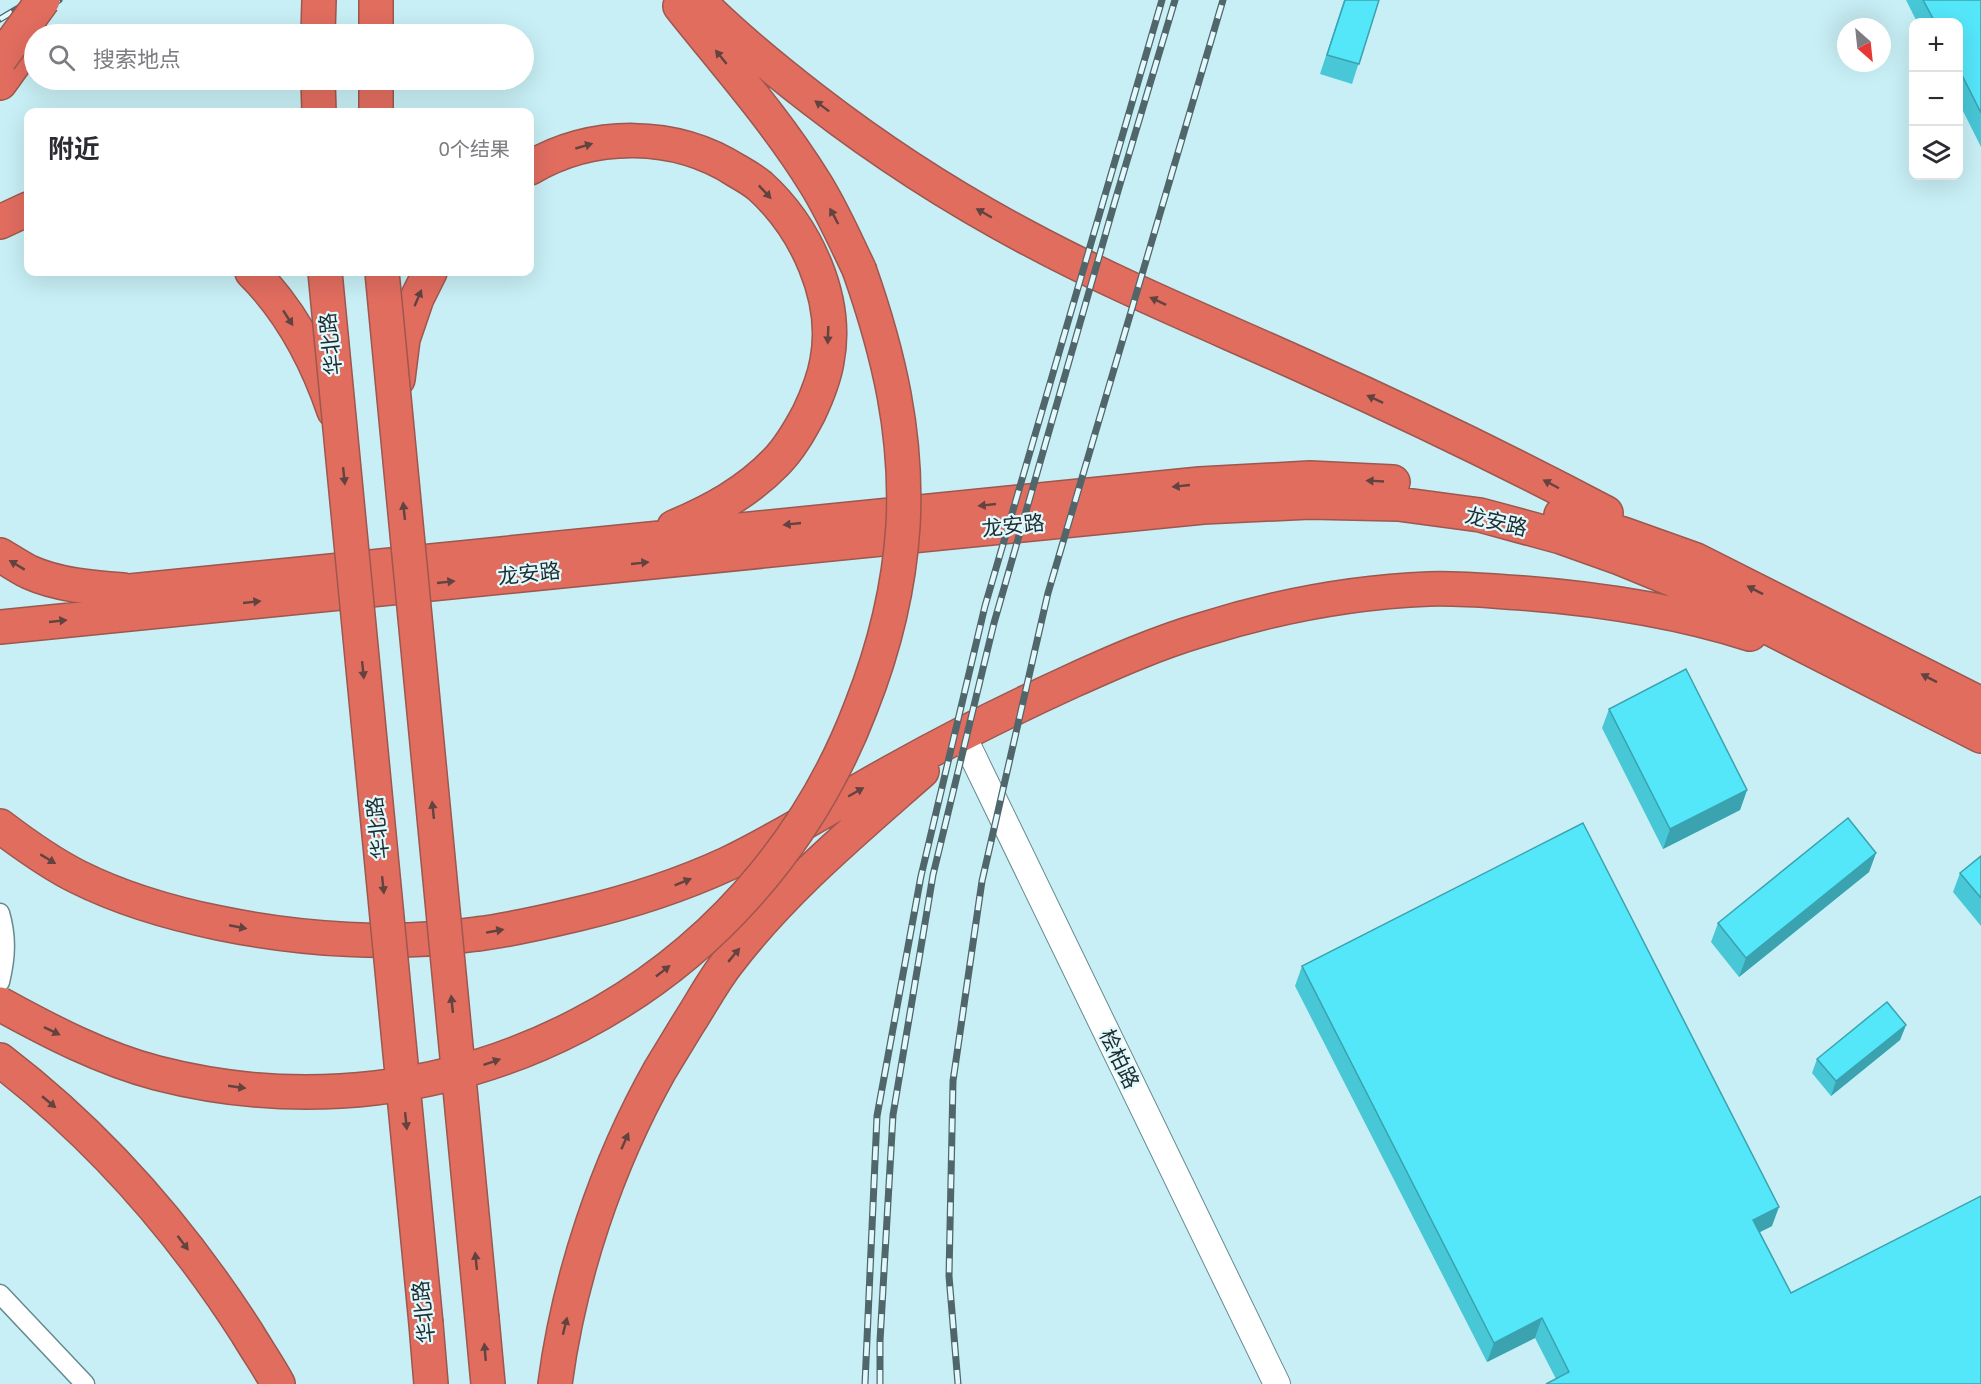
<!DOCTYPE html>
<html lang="zh">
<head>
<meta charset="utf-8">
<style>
	body { margin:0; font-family:"Noto Sans","Noto Sans SC",sans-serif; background:#f7f7f7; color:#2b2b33 }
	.controls { position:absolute; right:18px; top:18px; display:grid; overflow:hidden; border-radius:12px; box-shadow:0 6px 24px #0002 }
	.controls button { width:54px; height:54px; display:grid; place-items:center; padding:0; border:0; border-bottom:2px solid #e1e1e2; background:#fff; color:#2b2b33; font:30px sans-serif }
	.compass { position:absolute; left:1837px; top:18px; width:54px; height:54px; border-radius:50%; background:#fff; box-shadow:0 6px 24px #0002; rotate:153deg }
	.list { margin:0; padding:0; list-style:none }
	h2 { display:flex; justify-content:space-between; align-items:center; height:78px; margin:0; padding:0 24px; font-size:26px }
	h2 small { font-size:20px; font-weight:400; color:#7c7c81 }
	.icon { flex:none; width:33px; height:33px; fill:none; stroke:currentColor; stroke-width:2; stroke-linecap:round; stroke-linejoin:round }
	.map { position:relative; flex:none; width:1981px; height:1384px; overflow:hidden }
	.search { position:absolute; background:#fff; box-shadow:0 6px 24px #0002; left:24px; top:24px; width:510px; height:66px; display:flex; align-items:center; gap:15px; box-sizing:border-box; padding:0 21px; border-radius:33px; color:#7c7c81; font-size:22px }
	.panel { position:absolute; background:#fff; box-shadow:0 6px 24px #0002; left:24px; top:108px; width:510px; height:168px; border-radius:12px }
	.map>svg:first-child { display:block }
</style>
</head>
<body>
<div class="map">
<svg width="1981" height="1384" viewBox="0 0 1981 1384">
	<rect width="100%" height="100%" fill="#c7eff5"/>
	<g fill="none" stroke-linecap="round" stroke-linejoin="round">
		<g stroke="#658a90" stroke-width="21">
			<path id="street" d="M0 913C7 937 6 957 0 982
				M0 1294 85 1384"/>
		</g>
		<g stroke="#658a90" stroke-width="28">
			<path id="secondary" d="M962 734 1277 1384"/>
		</g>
		<g stroke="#9d574e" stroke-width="36">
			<path id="highway" d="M376 0V34
				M698 0C733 36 774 69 814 100 880 151 951 197 1026 237 1117 286 1213 325 1308 368 1408 413 1508 461 1606 513
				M680 6C726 64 776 120 815 183 832 210 845 240 859 269
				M318 34 319 0
				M318 80 319 112
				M376 80V112
				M0 83 33 37
				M530 168C593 131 675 131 737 171 744 175 753 180 760 186 806 228 839 298 827 361 824 379 817 396 809 413 800 430 790 448 776 462 747 492 712 511 674 527
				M0 222 28 209
				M252 272C290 310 317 361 334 411
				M398 379 403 339 417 298 430 272
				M1561 515 1623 534 1696 560 1981 704
				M0 555C9 560 19 567 29 572 58 585 92 588 123 590
				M100 594 1200 484 1310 478 1393 482
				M0 627 1203 507 1310 502 1398 504 1480 515 1561 537 1620 558 1681 583 1981 736
				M0 826C25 845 50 863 78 877 122 899 170 913 219 923 302 940 393 946 477 934 511 930 544 922 578 914 629 902 679 886 727 864 786 836 840 800 897 769 954 737 1013 708 1072 681 1114 662 1157 643 1201 630 1274 607 1352 592 1429 589 1460 588 1491 591 1522 593 1600 599 1675 610 1750 634
				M0 1060C98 1135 181 1230 247 1333 257 1350 269 1367 278 1384
				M482 1319 488 1384
				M426 1324 431 1384
				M555 1384C569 1277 607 1164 660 1070 669 1055 679 1039 688 1024 701 1004 713 981 728 962 783 890 854 831 922 771"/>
		</g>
		<use href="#street" stroke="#fff" stroke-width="18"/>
		<use href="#secondary" stroke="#fff" stroke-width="26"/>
		<use href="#highway" stroke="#e16d5f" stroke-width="33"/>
		<g stroke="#50666a" stroke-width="7">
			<path id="rail" d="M0 19 32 0
				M0 34 59 0
				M865 1384 877 1116 921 876 985 606 1162 0
				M880 1384V1341L893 1115 933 875 994 623 1115 201 1175 0
				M958 1384 949 1276 953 1081 982 881 1048 593 1223 0"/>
		</g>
		<use href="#rail" stroke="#e1f9fd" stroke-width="4.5" stroke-dasharray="14" stroke-linecap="butt"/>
		<g stroke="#9d574e" stroke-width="36" stroke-linecap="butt">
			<path id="highway-bridge" d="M0 59 43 0
				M325 272 426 1324
				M382 272 482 1319
				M0 1004C49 1031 103 1059 157 1073 452 1149 753 991 861 707 884 649 899 588 903 526 908 435 889 354 859 269"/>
		</g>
		<use href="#highway-bridge" stroke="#e16d5f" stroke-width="33"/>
	</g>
	<path fill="#48c7d7" d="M1344 0H1379L1352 84 1320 74Z
		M1906 0H1981V147L1959 103V22H1917Z
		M1609 709 1747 790 1740 810 1663 849 1602 728Z
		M1876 853 1869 872 1739 977 1711 942 1718 923Z
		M1981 856V926L1953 892 1960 873Z
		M1302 966 1772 1226 1760 1232 1791 1293 1981 1384 1556 1379 1535 1338 1487 1362 1295 986Z
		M1906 1025 1900 1040 1831 1096 1812 1073 1817 1059Z"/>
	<path fill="#3ba2af" d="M1747 790 1740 810 1663 849 1670 829Z
		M1876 853 1869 872 1739 977 1746 958Z
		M1906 1025 1900 1040 1831 1096 1836 1081Z
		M1779 1207 1772 1226 1746 1239 1753 1220Z
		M1542 1318 1535 1338 1487 1362 1494 1343Z"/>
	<path fill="#54e7fa" stroke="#3ba2af" stroke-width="1.5" d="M1345 0H1379L1359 64 1327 55Z
		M1923 0H1981V113L1959 69V22H1935Z
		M1686 669 1747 790 1670 829 1609 709Z
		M1848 818 1876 853 1746 958 1718 923Z
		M1583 823 1779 1207 1753 1220 1791 1293 1981 1196V1384H1546L1569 1372 1542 1318 1494 1343 1302 966Z
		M1981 856V898L1960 873Z
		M1887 1002 1906 1025 1836 1081 1817 1059Z"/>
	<defs><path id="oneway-solid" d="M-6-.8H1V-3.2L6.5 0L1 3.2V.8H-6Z" transform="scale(1.5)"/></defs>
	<g fill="#624340">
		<use href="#oneway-solid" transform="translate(721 57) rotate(-129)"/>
		<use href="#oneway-solid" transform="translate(822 106) rotate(-143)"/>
		<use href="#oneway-solid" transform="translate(584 146) rotate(-16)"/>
		<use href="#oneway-solid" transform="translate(765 192) rotate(47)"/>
		<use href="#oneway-solid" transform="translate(984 213) rotate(-150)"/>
		<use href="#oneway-solid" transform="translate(834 216) rotate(-118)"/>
		<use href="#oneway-solid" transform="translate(418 298) rotate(-67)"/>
		<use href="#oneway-solid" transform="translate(1158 301) rotate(-155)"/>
		<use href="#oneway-solid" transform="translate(288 318) rotate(57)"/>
		<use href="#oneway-solid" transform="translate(828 335) rotate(92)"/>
		<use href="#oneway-solid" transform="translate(1375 399) rotate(-155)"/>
		<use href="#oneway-solid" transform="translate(344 476) rotate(84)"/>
		<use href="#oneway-solid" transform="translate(1375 481) rotate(-177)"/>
		<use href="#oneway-solid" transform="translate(1551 484) rotate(-152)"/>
		<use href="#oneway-solid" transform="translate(1181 486) rotate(174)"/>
		<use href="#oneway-solid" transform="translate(987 505) rotate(174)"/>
		<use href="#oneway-solid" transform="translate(404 511) rotate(-96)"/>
		<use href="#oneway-solid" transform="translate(792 524) rotate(174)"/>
		<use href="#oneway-solid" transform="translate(640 563) rotate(-6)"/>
		<use href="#oneway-solid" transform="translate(17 565) rotate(-149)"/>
		<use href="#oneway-solid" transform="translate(446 582) rotate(-6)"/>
		<use href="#oneway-solid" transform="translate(1755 590) rotate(-153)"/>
		<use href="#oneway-solid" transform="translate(252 602) rotate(-6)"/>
		<use href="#oneway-solid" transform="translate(58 621) rotate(-6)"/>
		<use href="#oneway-solid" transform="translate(363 670) rotate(84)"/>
		<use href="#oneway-solid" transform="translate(1929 678) rotate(-153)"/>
		<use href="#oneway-solid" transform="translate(856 792) rotate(-30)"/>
		<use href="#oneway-solid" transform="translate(433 810) rotate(-96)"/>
		<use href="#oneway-solid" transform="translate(48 859) rotate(31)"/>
		<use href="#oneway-solid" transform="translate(683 882) rotate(-22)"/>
		<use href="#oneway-solid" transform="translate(383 885) rotate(84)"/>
		<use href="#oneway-solid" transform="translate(238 927) rotate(11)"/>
		<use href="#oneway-solid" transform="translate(495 931) rotate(-10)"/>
		<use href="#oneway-solid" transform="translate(734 955) rotate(-50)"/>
		<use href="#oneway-solid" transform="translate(663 971) rotate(-38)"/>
		<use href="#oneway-solid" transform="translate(452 1004) rotate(-96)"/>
		<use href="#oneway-solid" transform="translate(52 1031) rotate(26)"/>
		<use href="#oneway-solid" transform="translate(492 1062) rotate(-19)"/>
		<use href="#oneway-solid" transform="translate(237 1087) rotate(8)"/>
		<use href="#oneway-solid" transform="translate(49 1102) rotate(40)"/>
		<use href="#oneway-solid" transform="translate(406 1121) rotate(84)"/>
		<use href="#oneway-solid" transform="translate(625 1141) rotate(-66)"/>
		<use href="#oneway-solid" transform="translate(183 1243) rotate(53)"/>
		<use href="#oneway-solid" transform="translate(476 1261) rotate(-96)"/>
		<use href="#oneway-solid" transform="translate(565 1326) rotate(-76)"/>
		<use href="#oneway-solid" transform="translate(485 1352) rotate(-95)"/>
	</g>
	<g text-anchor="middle" stroke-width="4.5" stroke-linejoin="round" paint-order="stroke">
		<g font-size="21" fill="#1e2d2f" stroke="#e1f9fd">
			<text transform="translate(331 344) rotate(-96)" y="7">华北路</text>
			<text transform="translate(1496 522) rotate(13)" y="7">龙安路</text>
			<text transform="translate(1013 526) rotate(-6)" y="7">龙安路</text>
			<text transform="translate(529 574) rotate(-6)" y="7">龙安路</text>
			<text transform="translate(378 828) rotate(-96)" y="7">华北路</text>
			<text transform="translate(1119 1059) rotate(64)" y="7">桧柏路</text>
			<text transform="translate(424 1312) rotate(-96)" y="7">华北路</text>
		</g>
	</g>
</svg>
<div class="controls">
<button>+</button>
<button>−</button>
<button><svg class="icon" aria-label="layers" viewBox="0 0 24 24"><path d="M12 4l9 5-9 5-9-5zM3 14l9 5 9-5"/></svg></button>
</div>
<svg class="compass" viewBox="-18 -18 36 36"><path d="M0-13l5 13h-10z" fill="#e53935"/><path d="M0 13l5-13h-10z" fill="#7c7c81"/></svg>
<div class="search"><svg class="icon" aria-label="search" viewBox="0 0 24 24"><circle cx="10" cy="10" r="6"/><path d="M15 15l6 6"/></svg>搜索地点</div>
<section class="panel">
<h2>附近<small>0个结果</small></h2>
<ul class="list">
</ul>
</section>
</div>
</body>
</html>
